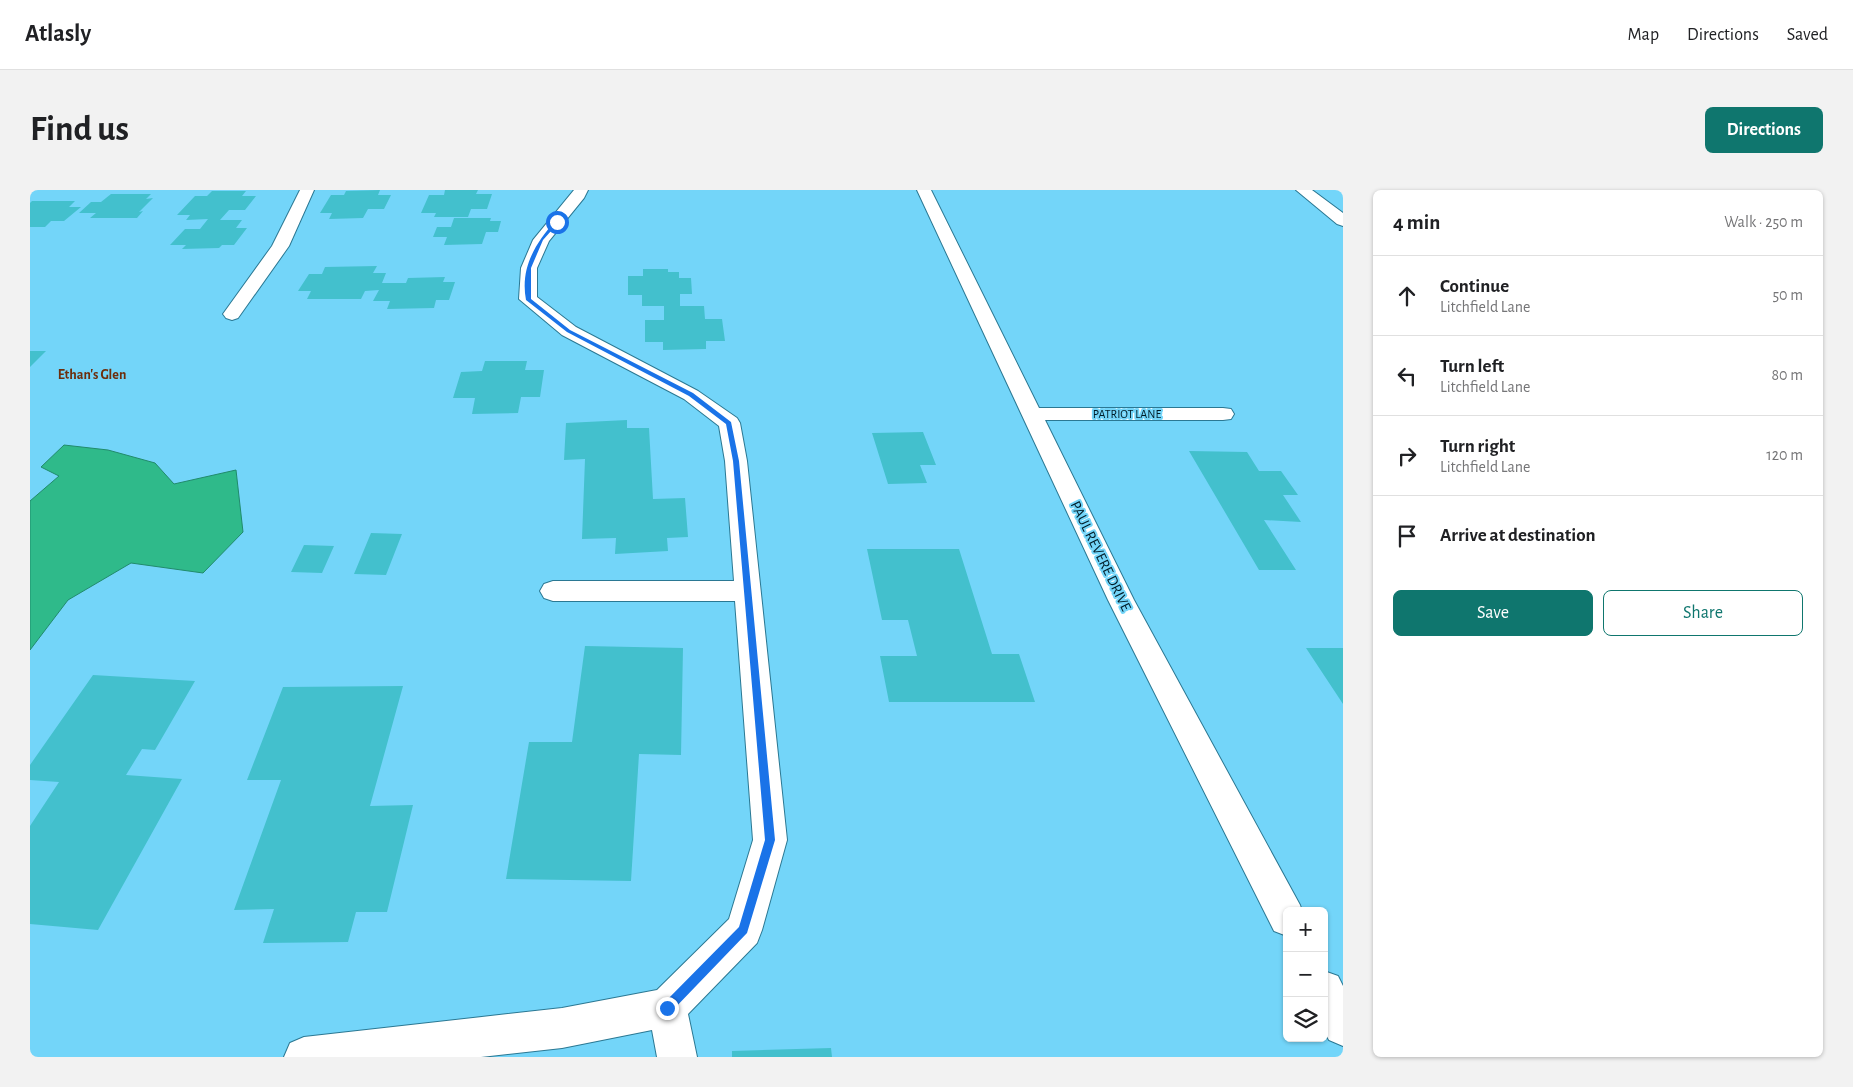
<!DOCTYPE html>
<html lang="en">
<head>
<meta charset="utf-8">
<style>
	body { margin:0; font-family:"Alegreya Sans",sans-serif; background:#f2f2f2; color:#202124 }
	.controls { position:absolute; right:15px; bottom:15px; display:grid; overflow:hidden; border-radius:8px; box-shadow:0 1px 4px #0004 }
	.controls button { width:45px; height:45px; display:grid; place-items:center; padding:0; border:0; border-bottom:1px solid #e0e0e0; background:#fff; color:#202124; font:25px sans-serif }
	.stop { position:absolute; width:15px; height:15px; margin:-11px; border:4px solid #1a73e8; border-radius:50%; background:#fff }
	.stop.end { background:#1a73e8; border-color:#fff; box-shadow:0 1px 5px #0008 }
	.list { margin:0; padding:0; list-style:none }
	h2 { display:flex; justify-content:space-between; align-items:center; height:65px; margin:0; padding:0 20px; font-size:21px }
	h2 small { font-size:16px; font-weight:400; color:#757577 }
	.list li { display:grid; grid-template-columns:32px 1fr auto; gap:15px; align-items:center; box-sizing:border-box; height:80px; padding:0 20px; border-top:1px solid #e0e0e0 }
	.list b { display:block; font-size:19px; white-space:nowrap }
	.list p { margin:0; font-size:16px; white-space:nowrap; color:#757577 }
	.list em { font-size:16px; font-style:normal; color:#757577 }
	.actions { display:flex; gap:10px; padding:15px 20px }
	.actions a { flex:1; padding:11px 0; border:1px solid #0f766e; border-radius:8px; text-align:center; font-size:18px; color:#0f766e }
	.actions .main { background:#0f766e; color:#fff }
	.icon { flex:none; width:28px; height:28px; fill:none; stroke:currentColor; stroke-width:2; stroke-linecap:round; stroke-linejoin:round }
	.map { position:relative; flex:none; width:1313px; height:867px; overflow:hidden; border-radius:8px }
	header { display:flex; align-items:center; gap:30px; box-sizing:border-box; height:70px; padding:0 25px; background:#fff; border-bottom:1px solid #e0e0e0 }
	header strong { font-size:24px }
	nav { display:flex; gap:28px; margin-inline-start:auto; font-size:18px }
	.intro { display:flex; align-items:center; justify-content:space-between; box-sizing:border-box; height:120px; padding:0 30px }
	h1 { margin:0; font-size:35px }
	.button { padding:12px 22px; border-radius:8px; background:#0f766e; color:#fff; font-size:18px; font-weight:700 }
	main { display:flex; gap:30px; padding:0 30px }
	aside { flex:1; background:#fff; border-radius:8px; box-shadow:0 1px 4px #0004 }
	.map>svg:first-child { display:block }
</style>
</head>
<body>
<header>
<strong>Atlasly</strong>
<nav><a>Map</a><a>Directions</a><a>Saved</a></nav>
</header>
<div class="intro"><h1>Find us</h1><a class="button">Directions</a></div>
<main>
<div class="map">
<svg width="1313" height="867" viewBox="0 0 1313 867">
	<rect width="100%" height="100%" fill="#73d5f9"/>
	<path fill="#2fba8a" stroke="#218b6c" d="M34 255 78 260 125 273 144 294 206 280 213 342 173 383 101 373 38 410 0 460V311L29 286 11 277Z"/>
	<path fill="#43c0cd" d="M350 0 348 5H361L354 19H338L333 28 299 29 302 23H290L301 5H314L316 1Z
		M415 0H448L446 4H462L457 19H441L438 27H404L406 23H391L399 5H414Z
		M182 1H216L212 6H226L215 20H199L190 30H212L206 38H217L204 55H192L189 58 152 59 156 55H140L155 39H170L178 29 156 30 160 25H147L165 6H177Z
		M81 4H121L116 9 123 8 109 22 113 21 107 28H60L66 23H49L61 12H71Z
		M2 11H45L39 17H51L34 31H21L15 37H0V13Z
		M424 28H461L460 31H471L468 42H456L452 54 414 55 417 47H403L407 37H421Z
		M347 76 343 83H356L352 93H376L378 88 415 87 413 92H425L419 110H406L404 118 357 119 360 111H343L349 100 335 101 331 109H277L281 101H268L279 84H292L295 77Z
		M613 79H638V82H649V88H661L662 104H650V116H674L675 129H692L695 151H676V159L633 160V152H615V130H634V116H612V105H598V86H613Z
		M0 161H16L0 177Z
		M455 171H497L495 180H514L510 207H491L488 223 442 224 445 208H423L431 182 452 181Z
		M597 230V238H619L623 309 655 308 658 347 637 348 638 361 585 364 586 348 552 349 555 269 534 270 536 233Z
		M893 242 906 275H890L897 293 858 294 842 243Z
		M1159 261 1217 262 1229 281H1251L1268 305H1253L1271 332 1234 330 1266 380H1229Z
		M341 343 372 344 356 385 324 384Z
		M274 355 304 356 292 383 261 382Z
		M837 359H929L962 464H989L1005 512H859L850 466H887L878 430H852Z
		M555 456 653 458 651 565 609 564 601 691 476 689 499 552H542Z
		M1276 458H1313V514Z
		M63 485 165 491 125 560 112 559 96 585 152 589 68 740 0 734V636L29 592 0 590V575Z
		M373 496 340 616 383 615 357 722H326L318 752 233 753 244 719 204 720 251 590H217L253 497Z
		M801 858 802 867H702V861Z"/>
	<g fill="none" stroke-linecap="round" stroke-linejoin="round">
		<g stroke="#2b7893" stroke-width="2">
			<path id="street" d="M270 0H284L259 56 208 128 202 130 196 128 193 124 242 56Z
				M544 0H558L554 8 519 51 507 78V107L546 137 668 201 707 228 710 233 717 271 757 650 732 740 727 753 658 824 667 867H627L622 840 532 858 451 867H254L260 853 274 847 532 818 627 800 699 729 723 650 705 411H523L514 408 510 401 514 394 523 391H704L695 271 689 236 654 209 532 145 489 109 491 78 503 50Z
				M887 0H901L1009 218H1193L1201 219 1204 224 1201 229 1193 230H1015L1104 410 1270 715 1272 721H1257V746L1244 741 1078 410Z
				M1266 0H1282L1313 23V36L1307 34Z
				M1294 781 1308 786 1313 796V856L1299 850 1294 841Z"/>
		</g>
		<use href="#street" fill="#fff" fill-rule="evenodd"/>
	</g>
	<path fill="#1a73e8" d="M525 31 529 32 513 50 501 78V109L540 140 663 203 701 232 709 271 745 650 717 743 641 822 637 824 633 822 632 818 633 814 709 737 735 650 703 271 696 234 659 206 537 142 496 110C490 78 505 54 525 31Z"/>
	<g text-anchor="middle" stroke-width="4" stroke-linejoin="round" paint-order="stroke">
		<g font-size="12" fill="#001c27" stroke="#73d5f9">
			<text x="1097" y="228">PATRIOT LANE</text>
		</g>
		<g font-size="14" font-weight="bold" fill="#6d2e0c" stroke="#73d5f9">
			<text x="62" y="189">Ethan's Glen</text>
		</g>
		<g font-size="15" fill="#001c27" stroke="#73d5f9">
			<text transform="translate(1071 366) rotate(64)" y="5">PAUL REVERE DRIVE</text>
		</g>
	</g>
</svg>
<div class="controls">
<button>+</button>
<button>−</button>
<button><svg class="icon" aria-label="layers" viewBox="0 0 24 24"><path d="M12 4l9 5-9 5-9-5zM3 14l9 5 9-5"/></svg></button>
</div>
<div class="stop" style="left:527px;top:32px"></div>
<div class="stop end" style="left:637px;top:818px"></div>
</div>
<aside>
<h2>4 min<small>Walk · 250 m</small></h2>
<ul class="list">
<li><svg class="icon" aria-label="ahead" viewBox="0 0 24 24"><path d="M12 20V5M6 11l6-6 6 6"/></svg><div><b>Continue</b><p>Litchfield Lane</p></div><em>50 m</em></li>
<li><svg class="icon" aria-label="left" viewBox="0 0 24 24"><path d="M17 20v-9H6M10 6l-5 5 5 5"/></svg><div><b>Turn left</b><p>Litchfield Lane</p></div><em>80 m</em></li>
<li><svg class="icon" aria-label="right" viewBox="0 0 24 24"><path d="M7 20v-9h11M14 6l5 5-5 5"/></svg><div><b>Turn right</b><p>Litchfield Lane</p></div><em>120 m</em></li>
<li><svg class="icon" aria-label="arrive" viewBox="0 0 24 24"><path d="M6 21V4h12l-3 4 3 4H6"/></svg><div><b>Arrive at destination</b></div></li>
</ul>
<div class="actions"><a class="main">Save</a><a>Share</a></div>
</aside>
</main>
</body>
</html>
